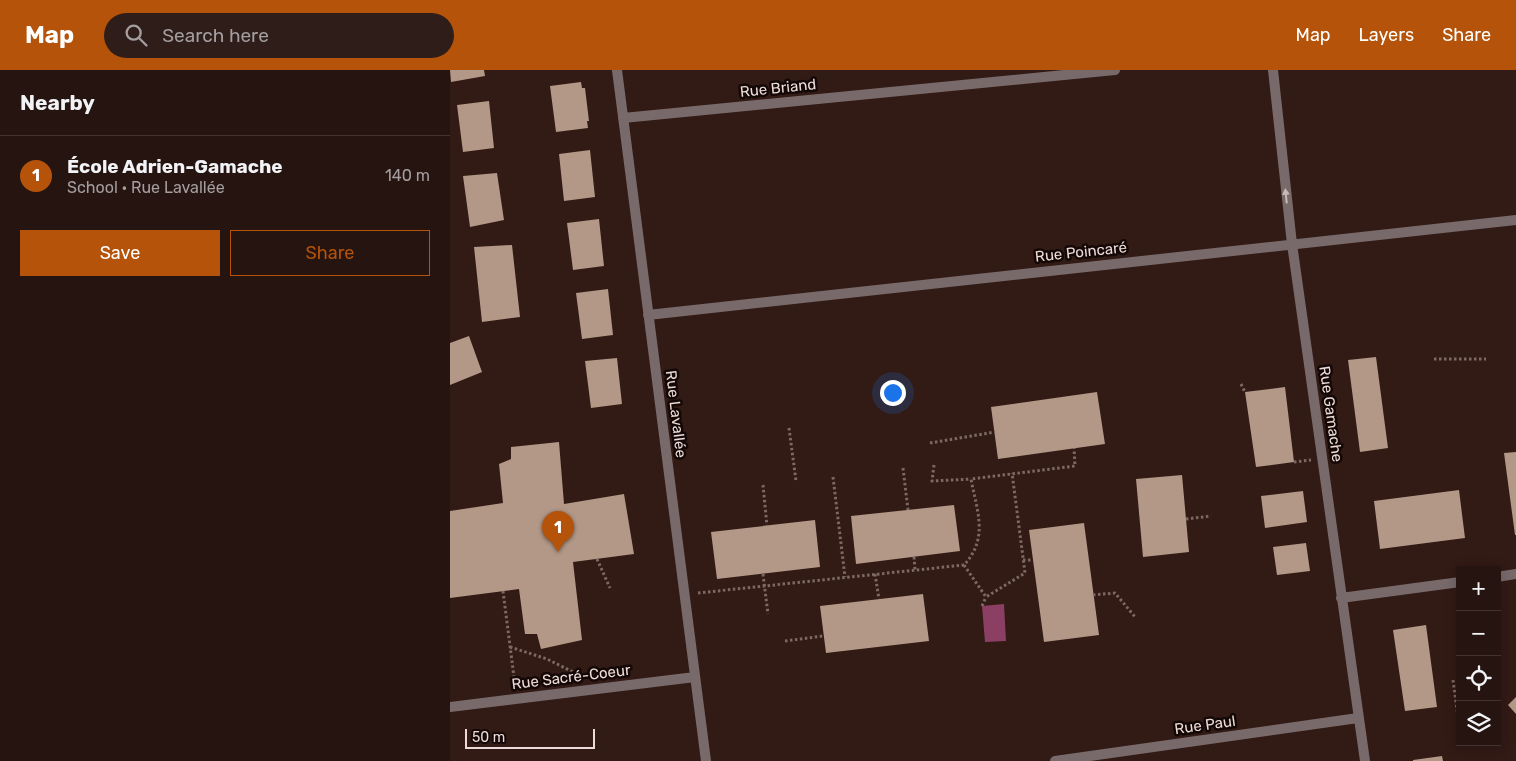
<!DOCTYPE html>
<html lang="en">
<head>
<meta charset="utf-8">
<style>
	body { margin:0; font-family:Rubik,sans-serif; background:#2e1d19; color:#f1f3f6 }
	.controls { position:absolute; right:15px; bottom:15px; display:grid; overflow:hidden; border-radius:0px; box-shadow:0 2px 12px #0003 }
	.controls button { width:45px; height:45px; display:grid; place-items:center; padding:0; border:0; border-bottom:1px solid #423330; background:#261410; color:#f1f3f6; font:25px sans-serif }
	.scale { position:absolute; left:15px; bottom:12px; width:130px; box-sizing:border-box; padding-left:5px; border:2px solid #ecdbd6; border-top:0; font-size:14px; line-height:18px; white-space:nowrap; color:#ecdbd6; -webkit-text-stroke:4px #130806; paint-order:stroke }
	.you { position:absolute; left:442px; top:322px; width:18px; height:18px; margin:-12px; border:4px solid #fff; border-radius:50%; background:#1a73e8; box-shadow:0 0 0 8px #1a73e833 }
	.badge { display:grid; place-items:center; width:32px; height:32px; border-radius:50%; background:#b45309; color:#fff; font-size:16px; font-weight:700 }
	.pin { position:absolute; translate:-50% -41px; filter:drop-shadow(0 1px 2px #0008) }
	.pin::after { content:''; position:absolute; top:26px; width:18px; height:15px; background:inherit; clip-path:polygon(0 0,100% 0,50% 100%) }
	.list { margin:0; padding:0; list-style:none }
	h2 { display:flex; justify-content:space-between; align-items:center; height:65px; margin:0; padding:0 20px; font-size:21px }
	h2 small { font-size:16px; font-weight:400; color:#a49e9f }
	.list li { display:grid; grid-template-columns:32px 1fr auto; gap:15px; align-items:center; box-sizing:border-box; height:80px; padding:0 20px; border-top:1px solid #423330 }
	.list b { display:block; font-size:19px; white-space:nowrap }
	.list p { margin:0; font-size:16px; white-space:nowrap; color:#a49e9f }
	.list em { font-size:16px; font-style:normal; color:#a49e9f }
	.actions { display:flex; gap:10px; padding:15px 20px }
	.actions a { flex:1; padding:11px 0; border:1px solid #b45309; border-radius:0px; text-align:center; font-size:18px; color:#b45309 }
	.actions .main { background:#b45309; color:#fff }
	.icon { flex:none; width:28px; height:28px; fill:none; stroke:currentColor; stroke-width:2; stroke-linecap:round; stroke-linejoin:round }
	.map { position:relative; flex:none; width:1066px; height:691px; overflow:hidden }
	header { display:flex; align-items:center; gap:30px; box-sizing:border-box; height:70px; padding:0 25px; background:#b45309; color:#fff }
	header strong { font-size:24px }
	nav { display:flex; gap:28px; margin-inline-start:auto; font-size:18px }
	.search { width:350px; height:45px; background:#2e1d19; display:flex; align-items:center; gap:12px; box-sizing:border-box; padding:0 18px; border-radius:28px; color:#a49e9f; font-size:19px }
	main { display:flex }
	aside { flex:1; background:#261410 }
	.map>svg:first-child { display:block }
</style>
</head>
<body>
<header>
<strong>Map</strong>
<div class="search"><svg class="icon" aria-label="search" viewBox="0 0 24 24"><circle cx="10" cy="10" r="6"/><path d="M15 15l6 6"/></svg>Search here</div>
<nav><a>Map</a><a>Layers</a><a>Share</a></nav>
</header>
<main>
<aside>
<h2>Nearby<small></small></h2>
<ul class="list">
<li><span class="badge">1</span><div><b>École Adrien-Gamache</b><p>School · Rue Lavallée</p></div><em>140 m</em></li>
</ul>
<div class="actions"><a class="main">Save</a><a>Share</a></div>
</aside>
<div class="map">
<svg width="1066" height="691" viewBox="0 0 1066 691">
	<rect width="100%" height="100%" fill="#321a15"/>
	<path fill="#8b4063" d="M554 534 556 571 535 572 532 536Z"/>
	<path fill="#b39887" d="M0 0H34L35 6 1 12Z
		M131 12 132 18H135L139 51H137L138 58 106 62 100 16Z
		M39 31 44 78 13 82 7 35Z
		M140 80 145 127 114 131 109 84Z
		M47 103 54 150 20 157 13 106Z
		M149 149 154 196 123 200 117 153Z
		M62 175 70 247 32 252 24 177Z
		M158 219 163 265 132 269 126 223Z
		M19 266 32 302 0 315V273Z
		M926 287 938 378 910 382 898 290Z
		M167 288 172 334 141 338 135 291Z
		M835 317 844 392 806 397 795 322Z
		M647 322 655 374 548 389 541 337Z
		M109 372 114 434 174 424 184 484 123 492 132 570 91 579 87 564H75L69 519 0 528V441L53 433 49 394 61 389V377Z
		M1066 382V465H1065L1054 383Z
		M732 405 739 482 693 487 686 409Z
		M1009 420 1015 468 930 479 924 431Z
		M853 421 857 452 815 458 811 426Z
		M504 435 510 481 406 494 401 446Z
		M365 450 370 497 267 509 261 462Z
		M634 453 649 565 594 572 579 460Z
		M856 473 860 501 827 505 823 477Z
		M473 524 479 571 376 583 370 536Z
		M976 555 987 637 955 641 943 560Z
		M1066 627V644L1058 635Z
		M992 686 993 691H963V690Z"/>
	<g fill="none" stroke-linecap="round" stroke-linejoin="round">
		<path stroke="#7d6863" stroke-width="3" stroke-dasharray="2.5 2.5" stroke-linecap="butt" d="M984 289H1036
			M791 314 795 322
			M339 358 346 411
			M480 373 545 362
			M844 392 861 390
			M484 395 482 411 521 409
			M453 398 458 440
			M383 407 395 507
			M313 415 317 456
			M736 449 761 446
			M464 487 465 500
			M147 489 160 518
			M573 490H583
			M514 495 536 527 575 503 562 403
			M313 504 318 544
			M425 504 429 529
			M53 521 65 615
			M248 523 514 495C539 468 527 441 521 409L625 396 624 378
			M643 525 665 523 686 548
			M532 536 536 527
			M335 571 373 566
			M60 577 97 589 133 607
			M1003 610 1009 654"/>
		<path stroke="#786a6a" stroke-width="10" d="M167 0 256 691
			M823 0 842 174 915 691
			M173 48 665 0
			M198 245 1066 150
			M1047 507 1066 504
			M891 528 1010 512
			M0 637 245 607
			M605 691 908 648"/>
	</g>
	<defs><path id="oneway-solid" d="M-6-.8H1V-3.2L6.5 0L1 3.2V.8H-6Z" transform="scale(1.25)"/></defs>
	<use fill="#c9b9b6" href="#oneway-solid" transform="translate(836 126) rotate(-96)"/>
	<g text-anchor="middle" stroke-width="5" stroke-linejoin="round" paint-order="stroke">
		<g font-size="15" fill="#ecdbd6" stroke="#130806">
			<text transform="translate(328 18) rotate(-6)" y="5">Rue Briand</text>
			<text transform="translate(631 182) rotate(-6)" y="5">Rue Poincaré</text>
			<text transform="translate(226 344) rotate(83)" y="5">Rue Lavallée</text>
			<text transform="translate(881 344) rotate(82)" y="5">Rue Gamache</text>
			<text transform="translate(121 607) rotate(-7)" y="5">Rue Sacré-Coeur</text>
			<text transform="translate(755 655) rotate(-8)" y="5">Rue Paul</text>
		</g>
	</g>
</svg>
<div class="controls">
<button>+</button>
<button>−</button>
<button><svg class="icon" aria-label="locate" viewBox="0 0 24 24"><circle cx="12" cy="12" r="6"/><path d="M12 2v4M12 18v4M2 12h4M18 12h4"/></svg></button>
<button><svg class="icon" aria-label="layers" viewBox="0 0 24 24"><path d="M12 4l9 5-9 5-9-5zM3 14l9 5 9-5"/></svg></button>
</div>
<div class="scale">50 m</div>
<div class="you"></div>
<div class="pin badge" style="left:108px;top:482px">1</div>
</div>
</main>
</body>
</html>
